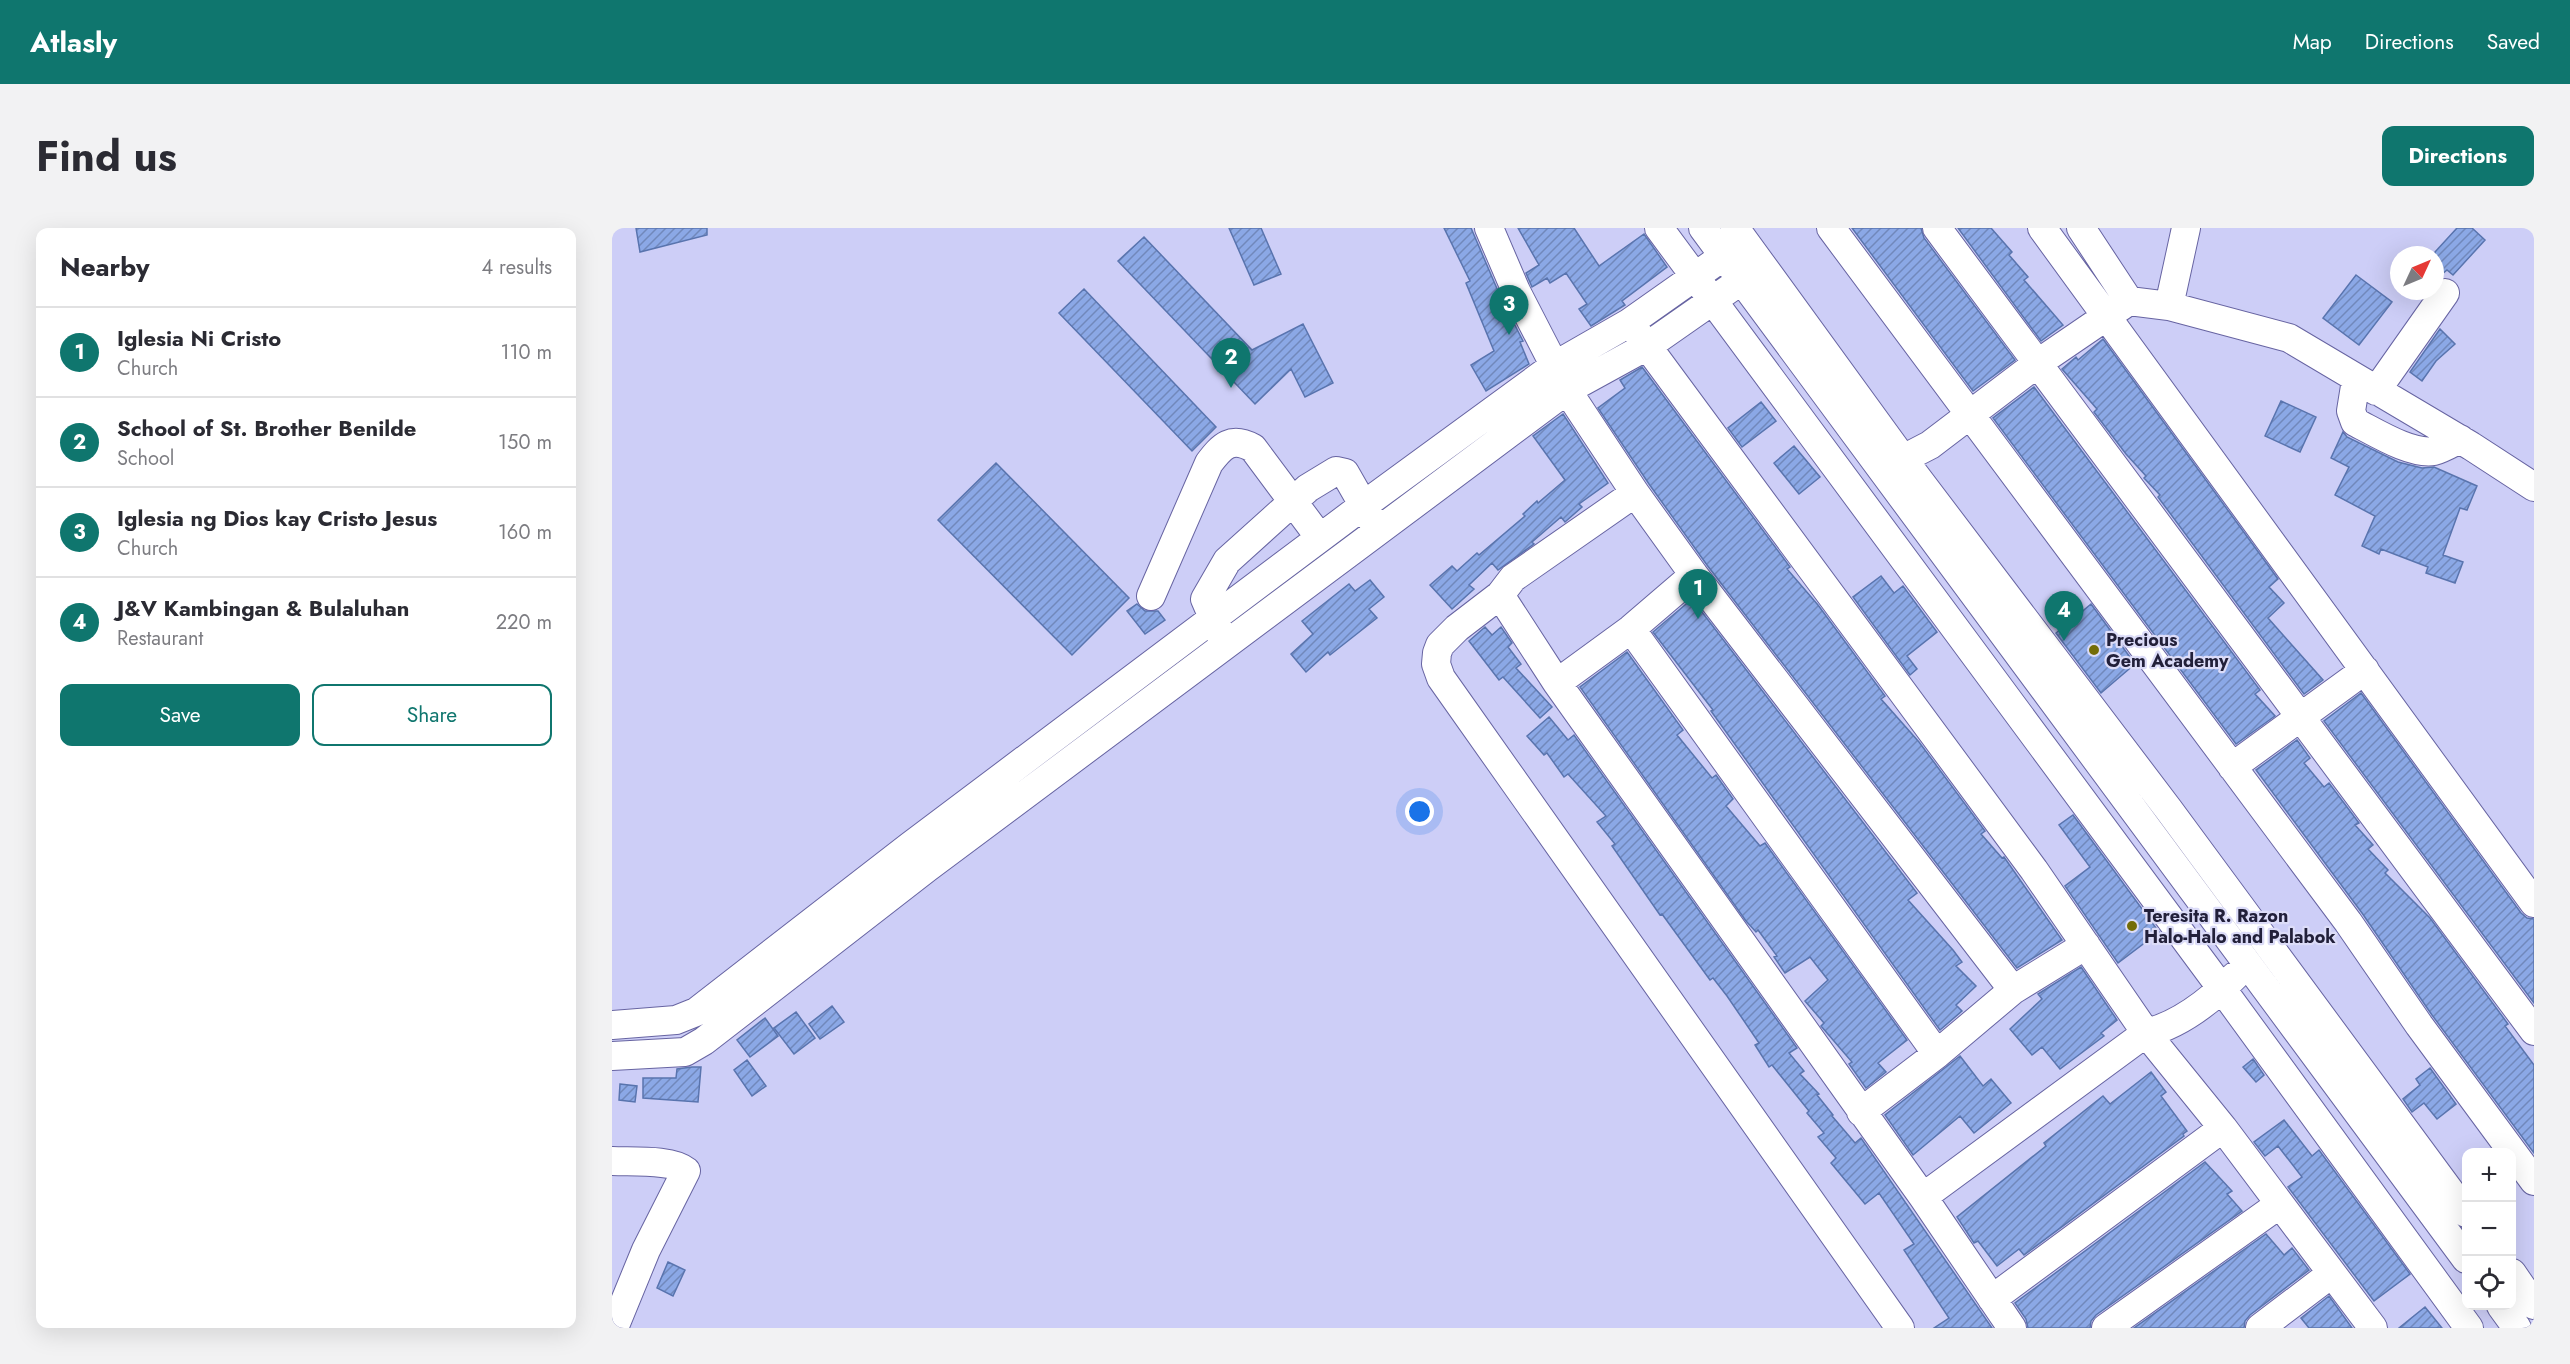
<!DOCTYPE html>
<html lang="en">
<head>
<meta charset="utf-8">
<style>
	body { margin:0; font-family:Jost,sans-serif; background:#f2f2f3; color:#2b2b33 }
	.controls { position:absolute; right:18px; bottom:18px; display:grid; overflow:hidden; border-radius:12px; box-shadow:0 6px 24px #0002 }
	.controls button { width:54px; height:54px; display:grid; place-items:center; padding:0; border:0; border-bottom:2px solid #e1e1e2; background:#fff; color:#2b2b33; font:30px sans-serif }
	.compass { position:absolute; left:1778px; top:18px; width:54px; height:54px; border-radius:50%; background:#fff; box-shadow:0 6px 24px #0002; rotate:46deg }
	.you { position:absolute; left:808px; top:584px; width:21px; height:21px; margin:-15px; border:4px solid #fff; border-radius:50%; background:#1a73e8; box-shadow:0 0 0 9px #1a73e833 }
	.badge { display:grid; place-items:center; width:39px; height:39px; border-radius:50%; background:#0f766e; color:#fff; font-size:20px; font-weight:700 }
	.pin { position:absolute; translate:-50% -50px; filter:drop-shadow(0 2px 3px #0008) }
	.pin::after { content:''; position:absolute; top:32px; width:21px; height:18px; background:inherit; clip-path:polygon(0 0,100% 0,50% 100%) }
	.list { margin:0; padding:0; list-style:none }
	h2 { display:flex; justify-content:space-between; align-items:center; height:78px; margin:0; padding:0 24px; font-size:26px }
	h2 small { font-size:20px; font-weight:400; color:#7c7c81 }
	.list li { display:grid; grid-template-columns:39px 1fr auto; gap:18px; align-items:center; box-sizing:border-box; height:90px; padding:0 24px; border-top:2px solid #e1e1e2 }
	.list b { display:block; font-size:22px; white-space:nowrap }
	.list p { margin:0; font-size:20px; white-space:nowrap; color:#7c7c81 }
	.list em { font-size:20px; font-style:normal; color:#7c7c81 }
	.actions { display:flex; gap:12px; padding:18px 24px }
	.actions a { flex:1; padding:14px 0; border:2px solid #0f766e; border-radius:12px; text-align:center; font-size:21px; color:#0f766e }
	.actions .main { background:#0f766e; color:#fff }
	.icon { flex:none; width:33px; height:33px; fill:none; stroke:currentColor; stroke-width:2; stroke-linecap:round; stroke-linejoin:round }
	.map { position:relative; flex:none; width:1922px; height:1100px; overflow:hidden; border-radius:12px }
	header { display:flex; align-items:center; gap:36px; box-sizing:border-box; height:84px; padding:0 30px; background:#0f766e; color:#fff }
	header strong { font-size:28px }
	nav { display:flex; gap:33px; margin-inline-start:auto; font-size:21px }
	.intro { display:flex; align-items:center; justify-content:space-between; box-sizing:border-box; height:144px; padding:0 36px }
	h1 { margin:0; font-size:42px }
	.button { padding:15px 27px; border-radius:12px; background:#0f766e; color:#fff; font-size:21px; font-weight:700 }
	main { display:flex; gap:36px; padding:0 36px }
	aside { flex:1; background:#fff; border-radius:12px; box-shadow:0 6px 24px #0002 }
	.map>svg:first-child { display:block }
</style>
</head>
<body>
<header>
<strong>Atlasly</strong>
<nav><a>Map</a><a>Directions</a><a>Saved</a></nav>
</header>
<div class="intro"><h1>Find us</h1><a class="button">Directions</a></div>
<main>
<aside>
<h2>Nearby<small>4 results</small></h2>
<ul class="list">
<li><span class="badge">1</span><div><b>Iglesia Ni Cristo</b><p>Church</p></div><em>110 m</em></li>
<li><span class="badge">2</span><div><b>School of St. Brother Benilde</b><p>School</p></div><em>150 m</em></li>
<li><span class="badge">3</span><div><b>Iglesia ng Dios kay Cristo Jesus</b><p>Church</p></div><em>160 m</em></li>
<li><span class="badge">4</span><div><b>J&amp;V Kambingan &amp; Bulaluhan</b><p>Restaurant</p></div><em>220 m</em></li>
</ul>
<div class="actions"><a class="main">Save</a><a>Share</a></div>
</aside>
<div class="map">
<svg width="1922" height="1100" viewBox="0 0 1922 1100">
	<defs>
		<pattern id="building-hatch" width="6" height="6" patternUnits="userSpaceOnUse" patternTransform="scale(1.5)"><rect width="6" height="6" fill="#8ba8e6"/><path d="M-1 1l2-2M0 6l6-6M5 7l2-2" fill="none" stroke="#7188bb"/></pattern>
	</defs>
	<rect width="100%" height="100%" fill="#cdcef7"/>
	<path fill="url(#building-hatch)" stroke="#5974ae" stroke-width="1.5" d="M24 0H95V7L28 24Z
		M617 0H649L669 46 642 57Z
		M832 0H859L889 70 911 113 908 114 917 136 874 163 859 137 882 123 854 55 858 53Z
		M906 0H962L987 38 1032 6 1055 39 1010 73 1013 77 979 98 967 81 975 76 954 45 938 55 935 50 920 59 914 45 927 37Z
		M1240 0H1309L1312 10 1403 132 1361 163Z
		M1346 0H1379L1400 24 1397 27 1416 49 1412 52 1451 97 1429 113Z
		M1845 0H1860L1873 12 1841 47 1835 42 1823 52V24Z
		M532 9 640 122 691 96 721 155 693 169 679 141 643 176 506 33Z
		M1744 47 1780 74 1747 117 1711 90Z
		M472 61 604 199 580 223 447 85Z
		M1828 101 1843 116 1824 133 1810 153 1798 144Z
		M1491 111 1666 351 1657 359 1672 375 1656 390 1711 452 1692 466 1546 269 1548 267 1532 250 1534 248 1514 226 1482 184 1485 181 1450 141 1464 129 1466 132Z
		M1030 139 1178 339 1175 341 1206 377 1273 468 1269 471 1307 514 1373 603 1369 606 1390 630 1392 629 1450 712 1405 740 1095 337 1037 256 986 180 1013 160 1008 152Z
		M1422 159 1648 462 1643 466 1663 488 1624 516 1381 190Z
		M1669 173 1704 189 1688 224 1653 208Z
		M1149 174 1164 193 1130 219 1116 200Z
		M951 186 996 255 967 276 970 279 953 294 949 289 920 314 922 316 886 342 880 335 857 357 862 361 840 381 818 357 840 338 845 343 865 325 867 327 913 288 911 286 925 273 926 275 953 252 921 208Z
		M1731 204 1735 209 1786 234 1810 240 1822 239 1865 258 1855 282 1848 280 1831 327 1851 334 1843 355 1814 345 1816 339 1769 321 1767 326 1750 318 1763 288 1723 267 1737 239 1719 230Z
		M1182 218 1208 249 1187 266 1162 235Z
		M384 235 517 370 460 427 326 292Z
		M1269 348 1282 365 1291 358 1325 404 1295 428 1305 441 1298 447 1241 369Z
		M758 352 772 369 757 381 765 390 718 427 716 424 694 444 679 426 701 406 690 393 737 356 743 363Z
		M1080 371 1305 665 1296 672 1341 722 1350 734 1344 738 1364 758 1344 777 1350 783 1328 802 1099 483 1101 482 1041 404Z
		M525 376 533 383H546L553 392 533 406 515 383Z
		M1479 376 1523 436 1489 465 1444 405Z
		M873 399 880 407 889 399 900 415 896 419 909 436 904 440 940 479 928 490 891 449 887 452 857 413Z
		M1015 424 1071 502 1065 507 1100 550 1104 547 1121 571 1114 578 1148 618 1153 615 1295 812 1266 835 1274 844 1254 860 1237 836 1240 834 1209 798 1212 795 1193 773 1216 752 1198 729 1173 745 1162 729 1165 728 1146 702 1144 704 1134 693 968 459Z
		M1749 465 1909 685 1915 690 1922 691V775L1712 493Z
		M937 489 956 512 962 507 1185 820 1177 825 1192 843 1188 846 1207 866 1205 867 1221 887 1220 888 1243 915 1249 910 1380 1100H1322L1337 1090 1292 1022 1302 1016 1267 965 1253 976 1219 935 1224 930 1206 909 1212 905 1195 885 1197 883 1160 837 1157 839 1143 817 1147 815 1115 768 1101 750 1098 752 1050 686 1048 687 1000 618 1003 616 985 594 994 588 956 546 952 549 935 525 932 527 915 508Z
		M1685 512 1698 530 1692 535 1712 559 1717 555 1747 595 1743 597 1761 617 1756 621 1776 642 1773 645 1818 690 1896 796 1893 798 1922 837V925L1820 787 1750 685 1644 542Z
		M1461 587 1547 704 1506 735 1453 658 1478 639 1447 597Z
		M1469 739 1505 792 1489 805 1492 808 1448 841 1430 819 1420 827 1398 801 1430 771 1426 766Z
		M220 778 232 794 208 811 197 796Z
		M184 784 203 810 182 826 162 800Z
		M153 790 166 808 138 829 125 812Z
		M1348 828 1371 858 1379 851 1399 875 1362 905 1348 888 1301 927 1273 887Z
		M1641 831 1652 847 1644 854 1631 839Z
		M135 832 154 858 140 868 122 842Z
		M80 839H89L86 874 31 870V850H64L65 841Z
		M1818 840 1844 876 1825 891 1812 875 1800 884 1791 871 1808 857 1804 851Z
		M1539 844 1554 864 1549 868 1575 903 1571 906 1572 908 1412 1027 1407 1021 1385 1038 1366 1013 1362 1015 1345 989 1434 918 1432 915 1491 868 1498 876Z
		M8 856 25 858 23 874 7 872Z
		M1672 892 1700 928 1707 922 1798 1046 1762 1073 1676 959 1690 949 1666 918 1653 928 1642 914Z
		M1593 934 1620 963 1615 966 1630 983 1484 1087 1479 1093 1478 1100H1416L1414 1091 1403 1075Z
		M1654 1006 1672 1027 1680 1020 1697 1042 1638 1087 1633 1093 1632 1100H1522Z
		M56 1034 73 1042 61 1068 45 1060Z
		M1717 1068 1740 1100H1697L1689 1090Z
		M1813 1079 1830 1100H1787Z"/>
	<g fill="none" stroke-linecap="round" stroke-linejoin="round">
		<g stroke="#6764a2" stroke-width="30">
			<path id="minor" d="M877 0 904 63 955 162 1023 265 1082 347 1401 762
				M1047 0 1610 761 1857 1100
				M1091 0 1854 1031
				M1123 0 1291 231 1557 582 1854 985
				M1219 0 1736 694 1807 797 1922 953
				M1325 0 1922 803
				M1430 0 1922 675
				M1469 0 1517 73
				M1557 78 1574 0
				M1024 103 1422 642 1534 805 1611 900 1761 1100
				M1744 152 1739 183 1743 194C1763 204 1799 227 1822 223 1830 221 1840 215 1848 211
				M1764 163 1833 65
				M1291 231 1318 217 1426 135 1517 73 1557 78 1677 110 1859 218 1922 259
				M1023 265 901 350 888 367 845 400 828 417 825 425 824 436 829 450 1288 1100
				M888 367 945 455 1311 969 1400 1100
				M539 368 597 235C610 218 619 208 641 220L708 310
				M1019 401 1325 826
				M609 408 593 371 615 333 696 260 724 243 733 245 761 294
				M945 455 1019 401 1082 347
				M1620 539 1753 442
				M0 797 64 792 84 784 298 618 752 277 942 138 1017 95 1112 28
				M0 828 73 824 92 813 315 640 955 162 1037 117 1130 52
				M1249 884 1325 826 1401 762 1474 717
				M0 933C20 934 60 931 74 943L34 1022 2 1100
				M1311 969 1534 805C1568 797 1599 772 1623 748
				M1900 1045 1922 1077
				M1380 1071 1611 900
				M1889 1078 1905 1100
				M1494 1100 1668 976
				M1648 1100 1719 1046"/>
		</g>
		<use href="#minor" stroke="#fff" stroke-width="28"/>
	</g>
	<g fill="#746d09" stroke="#dcdcf8" stroke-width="2">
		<circle cx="1482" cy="422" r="6"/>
		<circle cx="1520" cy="698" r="6"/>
	</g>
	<g text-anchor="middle" stroke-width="4.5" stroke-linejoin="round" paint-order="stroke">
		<g font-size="18" font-weight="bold" fill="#22203a" stroke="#dcdcf8" text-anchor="start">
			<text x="1494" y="418">Precious<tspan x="1494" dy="21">Gem Academy</tspan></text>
			<text x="1532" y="694">Teresita R. Razon<tspan x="1532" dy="21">Halo-Halo and Palabok</tspan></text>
		</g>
	</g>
</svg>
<div class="controls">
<button>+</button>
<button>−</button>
<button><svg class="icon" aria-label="locate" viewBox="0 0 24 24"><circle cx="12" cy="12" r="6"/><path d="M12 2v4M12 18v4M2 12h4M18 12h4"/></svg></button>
</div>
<svg class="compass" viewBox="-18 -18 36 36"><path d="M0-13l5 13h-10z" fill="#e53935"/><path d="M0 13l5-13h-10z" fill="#7c7c81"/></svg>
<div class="you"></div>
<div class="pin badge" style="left:1086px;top:391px">1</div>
<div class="pin badge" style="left:619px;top:160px">2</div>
<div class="pin badge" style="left:897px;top:107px">3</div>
<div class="pin badge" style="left:1452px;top:413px">4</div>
</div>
</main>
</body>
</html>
